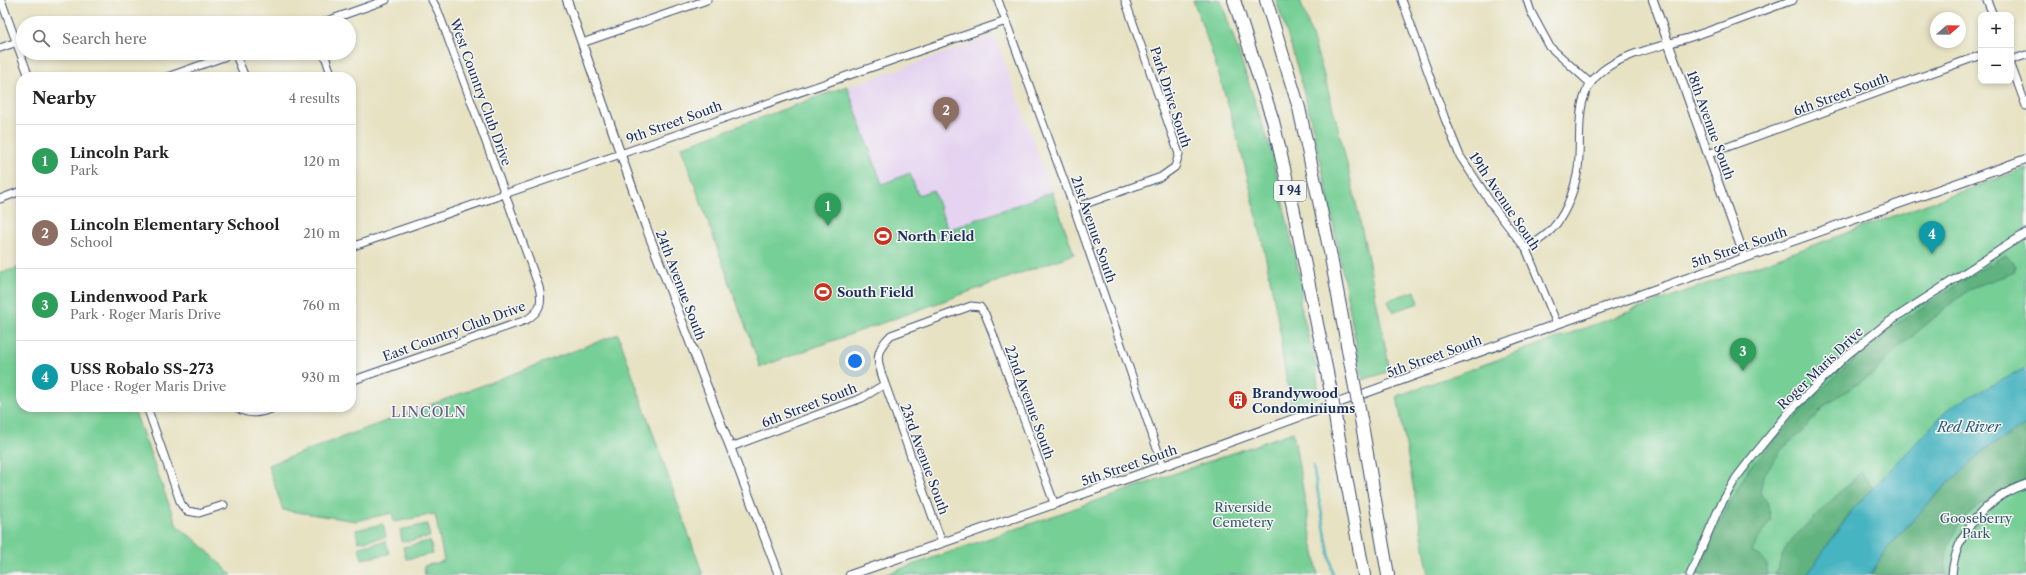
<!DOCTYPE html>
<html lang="en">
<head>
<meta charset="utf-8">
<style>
	body { margin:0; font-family:"Libre Caslon Text",serif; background:#f2f2f2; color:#222 }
	.controls { position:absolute; right:12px; top:12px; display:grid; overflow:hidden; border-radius:8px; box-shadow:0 2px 6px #0003 }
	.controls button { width:36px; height:36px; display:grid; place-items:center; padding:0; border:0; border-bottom:1px solid #e0e0e0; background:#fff; color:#222; font:20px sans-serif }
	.compass { position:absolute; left:1930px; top:12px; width:36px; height:36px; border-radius:50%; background:#fff; box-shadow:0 2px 6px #0003; rotate:70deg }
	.you { position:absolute; left:855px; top:361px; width:14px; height:14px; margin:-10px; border:3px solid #fff; border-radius:50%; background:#1a73e8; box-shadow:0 0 0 6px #1a73e833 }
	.badge { display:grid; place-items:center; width:26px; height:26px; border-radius:50%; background:#db2777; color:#fff; font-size:13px; font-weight:700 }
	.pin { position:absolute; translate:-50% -33px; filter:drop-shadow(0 1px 2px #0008) }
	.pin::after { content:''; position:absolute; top:21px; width:14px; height:12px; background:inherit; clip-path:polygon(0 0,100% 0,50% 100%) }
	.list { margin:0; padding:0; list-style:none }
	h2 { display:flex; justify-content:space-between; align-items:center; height:52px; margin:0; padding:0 16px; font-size:17px }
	h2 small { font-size:13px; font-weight:400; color:#767676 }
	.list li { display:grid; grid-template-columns:26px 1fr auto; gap:12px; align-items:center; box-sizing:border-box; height:72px; padding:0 16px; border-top:1px solid #e0e0e0 }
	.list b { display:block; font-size:15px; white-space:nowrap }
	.list p { margin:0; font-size:13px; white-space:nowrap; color:#767676 }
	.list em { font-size:13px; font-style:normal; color:#767676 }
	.icon { flex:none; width:22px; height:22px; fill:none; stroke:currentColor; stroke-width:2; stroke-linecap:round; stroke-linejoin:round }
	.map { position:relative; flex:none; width:2026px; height:575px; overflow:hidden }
	.search { position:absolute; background:#fff; box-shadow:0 2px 6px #0003; left:16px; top:16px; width:340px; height:44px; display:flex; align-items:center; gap:10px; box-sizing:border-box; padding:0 14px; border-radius:22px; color:#767676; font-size:15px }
	.panel { position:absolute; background:#fff; box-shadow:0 2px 6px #0003; left:16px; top:72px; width:340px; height:340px; border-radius:16px }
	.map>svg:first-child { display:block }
</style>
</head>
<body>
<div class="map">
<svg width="2026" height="575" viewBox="0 0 2026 575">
	<rect width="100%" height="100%" fill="#f6f6f2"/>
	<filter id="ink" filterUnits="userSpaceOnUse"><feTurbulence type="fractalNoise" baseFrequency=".025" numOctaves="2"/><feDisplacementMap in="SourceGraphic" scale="8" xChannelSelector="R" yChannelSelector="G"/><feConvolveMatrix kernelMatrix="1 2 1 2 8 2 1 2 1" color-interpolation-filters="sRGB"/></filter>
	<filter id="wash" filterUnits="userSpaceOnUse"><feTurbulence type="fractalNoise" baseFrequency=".012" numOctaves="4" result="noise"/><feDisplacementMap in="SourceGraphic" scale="16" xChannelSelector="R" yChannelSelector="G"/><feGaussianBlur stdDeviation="0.9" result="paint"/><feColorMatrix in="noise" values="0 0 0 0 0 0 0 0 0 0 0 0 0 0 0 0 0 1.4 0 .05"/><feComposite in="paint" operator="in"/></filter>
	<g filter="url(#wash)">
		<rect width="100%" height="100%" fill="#e7e2c2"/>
		<path fill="#e5d3f1" d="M995 36 1052 192 948 230 933 190 918 195 882 184 847 87Z"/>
		<path fill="#76cf95" stroke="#487f7a" d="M1193 0H1221L1270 147 1302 286 1300 303 1316 366 1319 397 1291 406 1281 346 1282 342C1261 226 1235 110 1193 0Z
			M1276 0H1300C1342 121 1366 246 1390 371L1363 380C1338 253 1319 123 1276 0Z
			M847 86 882 184 910 173 918 195 933 190 948 230 1052 192 1074 254 760 367 681 147Z
			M2026 168V368L2014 374 1873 488 1807 575H1429L1397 396Z
			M21 267V407H133L177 526 198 542 232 575H0V273Z
			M1415 291 1419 303 1392 312 1388 300Z
			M618 334 703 575H425L424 566 444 561 435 514 394 522 392 513 356 521 283 510 268 465C385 421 502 379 618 334Z
			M2026 425V575H1870Z
			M1293 432 1318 575H884Z
			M383 524 386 537 358 542 356 530Z
			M427 524 430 537 402 542 400 530Z
			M386 541 389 554 362 559 359 547Z
			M430 541 433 554 406 559 403 547Z"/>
		<path fill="#60b27e" stroke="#3e706e" d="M2006 255 2015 266 2013 273 1974 287 1959 297 1897 349 1874 373 1825 405 1806 428 1782 449 1763 476 1760 493 1767 502 1771 519C1765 531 1755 540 1752 553L1759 555 1767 565V575H1697L1712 536 1749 468 1822 389 1881 334 1978 271Z
			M2026 425V480C1981 500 1944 520 1945 575H1870L1890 545 1937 494 1985 449Z
			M1861 472 1873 488 1853 509 1807 575H1775L1785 549 1795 536Z"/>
		<path fill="#46b4c1" stroke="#307290" d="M2026 368V425L1985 449 1937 494 1890 545 1870 575H1807L1853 509 1951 406Z"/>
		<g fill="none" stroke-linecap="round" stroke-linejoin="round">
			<path stroke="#46b4c1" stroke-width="2.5" d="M1313 466 1333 575"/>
		</g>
	</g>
	<g filter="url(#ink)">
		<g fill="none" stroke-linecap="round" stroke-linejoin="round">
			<g stroke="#3a4a6d" stroke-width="9">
				<path id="minor" d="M1 0 29 77
					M998 0 1074 208 1163 466
					M1402 0 1445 119 1460 156 1495 209 1526 249 1557 324
					M1527 0 1531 12 1550 47 1590 83
					M1987 0 1993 15
					M321 23 386 0
					M582 43 707 0
					M0 48 17 42
					M324 53 332 77
					M2011 60 2026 55
					M2011 65 2026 106
					M167 77 235 53 245 77
					M1708 154 1981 55
					M0 199 21 191
					M1074 208 1161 177 1175 167 1179 154 1125 0
					M351 247 1006 21
					M1526 249C1534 243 1545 237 1552 229 1565 215 1573 193 1577 175 1584 141 1570 97 1601 72 1623 53 1663 46 1691 37 1725 26 1759 12 1793 0
					M351 381 526 320C540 312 543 303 539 287L438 11 432 0
					M885 384 942 543
					M147 407 181 504 187 511 199 513 224 505
					M236 407C251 417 262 412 277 407
					M731 447 862 398 885 384C877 362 873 352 891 335L971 306 980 307 985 314 993 334 1054 503
					M1690 575 1719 508 1736 478 1753 456 1790 411 1847 355 1887 323 2026 233
					M1952 575C1955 533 1987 497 2026 484"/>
			</g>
			<g stroke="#3a4a6d" stroke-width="10">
				<path id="tertiary" d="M567 0 646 227 779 575
					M1653 0 1745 258
					M850 575 1163 466 1557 324 2026 159"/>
			</g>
			<g stroke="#3a4a6d" stroke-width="14">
				<path id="motorway" d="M1234 0 1273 121 1293 207 1330 387
					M1266 0 1299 108 1330 252 1353 377
					M1361 419 1388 575
					M1337 428 1364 575"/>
			</g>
			<use href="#minor" stroke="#fff" stroke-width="7"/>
			<use href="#tertiary" stroke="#fff" stroke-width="8"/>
			<use href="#motorway" stroke="#fff" stroke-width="12"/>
			<g stroke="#3a4a6d" stroke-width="14" stroke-linecap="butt">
				<path id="motorway-bridge" d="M1353 377 1361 419
					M1330 387 1337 428"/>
			</g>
			<use href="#motorway-bridge" stroke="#fff" stroke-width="12"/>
		</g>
	</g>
	<defs>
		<g id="stadium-disc" transform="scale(1)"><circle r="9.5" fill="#c8321e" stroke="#f6f6f2"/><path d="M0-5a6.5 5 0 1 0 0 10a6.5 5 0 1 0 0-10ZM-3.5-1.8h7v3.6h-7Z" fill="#fff"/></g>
		<g id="building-disc" transform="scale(1)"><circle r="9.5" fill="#c8321e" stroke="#f6f6f2"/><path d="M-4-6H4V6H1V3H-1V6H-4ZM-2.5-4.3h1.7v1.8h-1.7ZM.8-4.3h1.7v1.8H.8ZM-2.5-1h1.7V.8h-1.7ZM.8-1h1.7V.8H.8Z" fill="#fff"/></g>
	</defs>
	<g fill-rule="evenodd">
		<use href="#stadium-disc" x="883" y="236"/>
		<use href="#stadium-disc" x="823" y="292"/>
		<use href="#building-disc" x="1238" y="400"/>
	</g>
	<g text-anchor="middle" stroke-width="3" stroke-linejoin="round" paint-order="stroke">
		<rect fill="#f6f6f2" stroke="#5d6b8a" stroke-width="1" x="1274" y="181" width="32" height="20" rx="3"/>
		<g font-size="12" font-weight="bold" fill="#1b2f5e">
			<text x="1290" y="195">I 94</text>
		</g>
		<g font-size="13" fill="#1b2f5e" stroke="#f6f6f2">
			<text transform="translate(481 92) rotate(70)" y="5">West Country Club Drive</text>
			<text transform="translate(1841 94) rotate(-20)" y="5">6th Street South</text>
			<text transform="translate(1171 97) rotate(72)" y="5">Park Drive South</text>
			<text transform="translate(674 122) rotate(-20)" y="5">9th Street South</text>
			<text transform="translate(1711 125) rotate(70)" y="5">18th Avenue South</text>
			<text transform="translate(1505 201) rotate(56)" y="5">19th Avenue South</text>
			<text transform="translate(1094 229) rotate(71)" y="5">21st Avenue South</text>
			<text transform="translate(1739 247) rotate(-19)" y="5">5th Street South</text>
			<text transform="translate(681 285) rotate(69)" y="5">24th Avenue South</text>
			<text transform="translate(454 331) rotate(-20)" y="5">East Country Club Drive</text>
			<text transform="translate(1434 356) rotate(-20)" y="5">5th Street South</text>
			<text transform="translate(1820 368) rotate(-44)" y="5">Roger Maris Drive</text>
			<text transform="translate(1030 402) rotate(70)" y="5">22nd Avenue South</text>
			<text transform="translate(809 405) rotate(-21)" y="5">6th Street South</text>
			<text transform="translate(925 459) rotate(70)" y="5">23rd Avenue South</text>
			<text transform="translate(1129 465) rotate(-19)" y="5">5th Street South</text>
		</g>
		<g font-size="13" font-weight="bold" fill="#1b2f5e" stroke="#f6f6f2" text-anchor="start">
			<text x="897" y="241">North Field</text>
			<text x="837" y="297">South Field</text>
			<text x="1252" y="398">Brandywood<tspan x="1252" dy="15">Condominiums</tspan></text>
		</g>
		<g font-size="13" fill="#32576c" stroke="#f6f6f2">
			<text x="1243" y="512">Riverside<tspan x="1243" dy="15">Cemetery</tspan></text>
			<text x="1976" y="523">Gooseberry<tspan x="1976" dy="15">Park</tspan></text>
		</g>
		<g font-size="14" letter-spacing="1" fill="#635b8a" stroke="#f6f6f2">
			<text x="429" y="417">LINCOLN</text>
		</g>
		<g font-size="14" font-style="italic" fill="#28577c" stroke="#f6f6f2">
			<text x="1969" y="432">Red River</text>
		</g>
	</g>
</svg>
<div class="controls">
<button>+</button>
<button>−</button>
</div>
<svg class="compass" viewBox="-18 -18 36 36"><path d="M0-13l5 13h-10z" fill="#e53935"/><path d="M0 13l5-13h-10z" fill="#767676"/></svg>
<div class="you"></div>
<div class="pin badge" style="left:828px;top:226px;background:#2e9e5b">1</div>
<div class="pin badge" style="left:946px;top:130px;background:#8d6e63">2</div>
<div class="pin badge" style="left:1743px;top:371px;background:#2e9e5b">3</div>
<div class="pin badge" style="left:1932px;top:254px;background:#0f9aa8">4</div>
<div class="search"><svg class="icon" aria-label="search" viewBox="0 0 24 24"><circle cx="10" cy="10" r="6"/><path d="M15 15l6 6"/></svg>Search here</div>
<section class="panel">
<h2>Nearby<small>4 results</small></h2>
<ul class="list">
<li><span class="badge" style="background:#2e9e5b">1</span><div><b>Lincoln Park</b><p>Park</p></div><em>120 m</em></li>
<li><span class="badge" style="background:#8d6e63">2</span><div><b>Lincoln Elementary School</b><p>School</p></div><em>210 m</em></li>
<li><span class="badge" style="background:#2e9e5b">3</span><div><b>Lindenwood Park</b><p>Park · Roger Maris Drive</p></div><em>760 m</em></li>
<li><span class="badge" style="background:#0f9aa8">4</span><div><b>USS Robalo SS-273</b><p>Place · Roger Maris Drive</p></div><em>930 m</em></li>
</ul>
</section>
</div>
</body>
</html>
